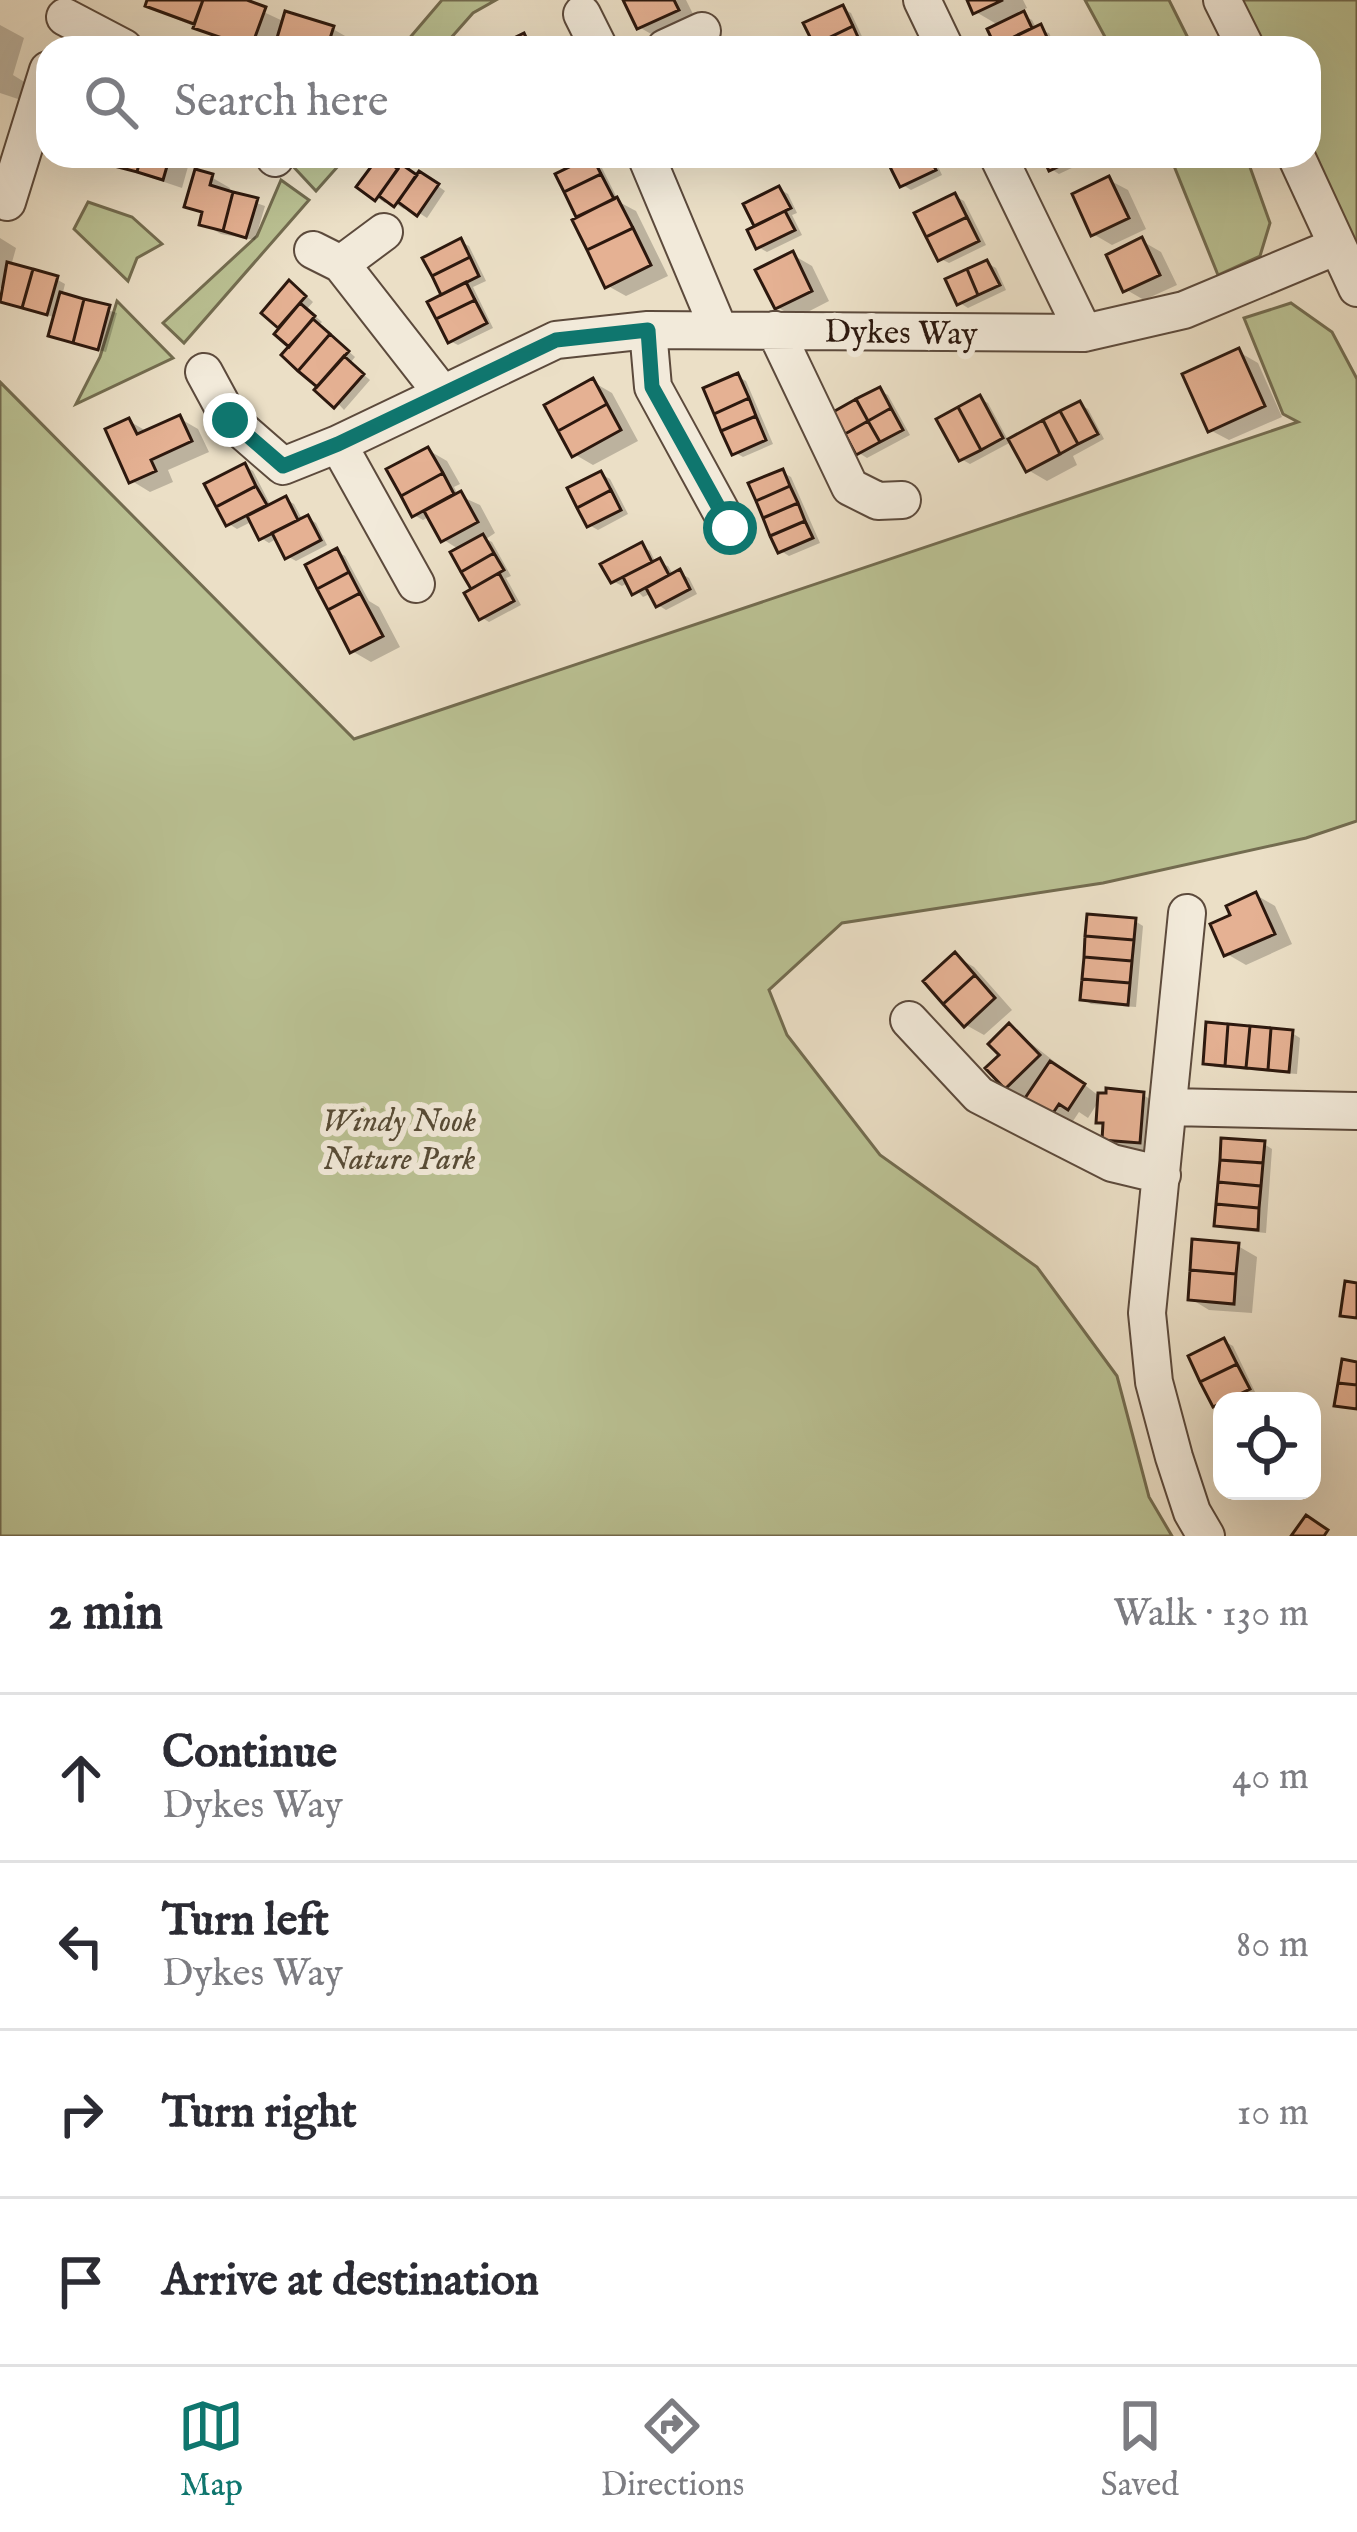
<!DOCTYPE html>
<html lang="en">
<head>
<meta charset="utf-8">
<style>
	body { margin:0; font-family:"IM FELL English",serif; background:#f7f7f7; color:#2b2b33 }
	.controls { position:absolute; right:36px; bottom:36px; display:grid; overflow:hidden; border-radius:24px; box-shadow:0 12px 48px #0002 }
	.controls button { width:108px; height:108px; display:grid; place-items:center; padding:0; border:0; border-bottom:3px solid #e1e1e2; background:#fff; color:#2b2b33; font:60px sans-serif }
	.stop { position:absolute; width:36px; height:36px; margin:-27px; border:9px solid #0f766e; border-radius:50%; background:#fff }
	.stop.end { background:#0f766e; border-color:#fff; box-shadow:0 3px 12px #0008 }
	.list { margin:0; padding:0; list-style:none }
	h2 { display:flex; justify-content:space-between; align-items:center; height:156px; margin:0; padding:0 48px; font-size:51px }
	h2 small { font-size:39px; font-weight:400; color:#7c7c81 }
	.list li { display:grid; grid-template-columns:78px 1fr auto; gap:36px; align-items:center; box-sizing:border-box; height:168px; padding:0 48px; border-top:3px solid #e1e1e2 }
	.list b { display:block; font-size:45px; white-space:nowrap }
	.list p { margin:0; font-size:39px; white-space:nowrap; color:#7c7c81 }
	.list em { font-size:39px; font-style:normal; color:#7c7c81 }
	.icon { flex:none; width:66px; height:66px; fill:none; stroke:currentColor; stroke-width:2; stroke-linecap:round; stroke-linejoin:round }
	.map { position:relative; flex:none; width:1357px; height:1536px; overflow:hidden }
	.search { position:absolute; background:#fff; box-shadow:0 12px 48px #0002; left:36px; right:36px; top:36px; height:132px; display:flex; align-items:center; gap:30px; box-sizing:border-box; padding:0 42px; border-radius:36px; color:#7c7c81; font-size:45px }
	.sheet { height:828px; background:#fff }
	nav { display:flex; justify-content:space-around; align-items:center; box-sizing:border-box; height:168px; border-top:3px solid #e1e1e2; background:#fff; font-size:33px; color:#7c7c81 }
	nav a { display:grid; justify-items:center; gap:6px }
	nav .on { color:#0f766e }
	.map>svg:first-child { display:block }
</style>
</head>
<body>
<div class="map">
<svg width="1357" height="1536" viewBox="0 0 1357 1536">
	<rect width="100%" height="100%" fill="#ebdfc6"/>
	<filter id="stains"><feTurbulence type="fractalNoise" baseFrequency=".00167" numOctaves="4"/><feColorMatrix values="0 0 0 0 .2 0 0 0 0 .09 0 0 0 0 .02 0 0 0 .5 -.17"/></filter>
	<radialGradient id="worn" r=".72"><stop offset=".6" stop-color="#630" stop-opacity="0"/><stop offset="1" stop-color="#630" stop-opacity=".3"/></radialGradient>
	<path fill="#bac193" stroke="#736c50" stroke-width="3" d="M442 0H496L473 13 442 48H401Z
		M1085 0H1169L1193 48H1111Z
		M1239 0H1357V247L1309 146V48H1262Z
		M294 156H347L316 191 288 161Z
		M1170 156H1246L1270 223 1260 256 1218 275Z
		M281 180 309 200 184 343 163 323 257 236Z
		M88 202 132 217 162 244 137 258 128 281 74 229Z
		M117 301 173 358 76 404 100 357Z
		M1291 303 1332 332 1357 379V821L1306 838 1103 883 842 923 769 990 787 1035 880 1155 1037 1267 1117 1376 1149 1497 1172 1536H0V382L354 739 1298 422 1283 414 1244 318Z"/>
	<path fill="#0003" d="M147 0H238L285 22 333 29 352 40 349 48 275 45 274 48H246L167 15Z
		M626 0H686L696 20 658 38 639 27Z
		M970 0H1023L1027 8 1018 12 1032 20 1037 30 1049 33 1056 48H1002L991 30 1000 26 976 12Z
		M842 8 851 13 866 45 874 48H819Z
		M0 25 24 38 13 75 26 83 21 100 0 93Z
		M87 156H191L182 188Z
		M543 156H574L554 166Z
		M720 156H757L732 168Z
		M889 156H933L942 175 911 190 903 185Z
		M1045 156H1092L1093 158 1059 174 1051 169Z
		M592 159 600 164 619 202 636 211 668 276 626 296 608 286 583 217 578 215Z
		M399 172 428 179 445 191 427 218 407 205 404 209 388 199 385 203 361 186Z
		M211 177 230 188 228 193 265 206 255 240 221 234 202 223 204 215 188 206Z
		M1109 180 1128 190 1146 229 1112 245 1093 234Z
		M779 189 788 194 797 213 792 215 802 235 767 252 758 247V228L747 205Z
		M955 196 964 201 986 245 949 263 941 259Z
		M0 238 16 248 11 266 56 279 65 284 62 296 117 313 106 352 60 340 51 335 56 318 0 299 3 289 0 288Z
		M1142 241 1161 252 1177 285 1144 300 1125 289Z
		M461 242 469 246 486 281 473 287 493 328 458 345 450 341 445 296Z
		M793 255 812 266 829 301 796 318 777 307Z
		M987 263 996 268 1006 290 968 308 960 303Z
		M298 288 313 302 307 309 322 322 319 325 355 357 350 363 370 380 344 410 322 386 282 328 265 312Z
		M1239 352 1258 363 1282 417 1229 440 1210 430Z
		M738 377 746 381 773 444 743 457 734 452Z
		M593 382 612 393 638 441 593 465 574 454Z
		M879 390 888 395 910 435 867 458 859 453Z
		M980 399 988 403 1009 442 1079 404 1088 409 1104 439 1073 456 1077 465 1047 481 1028 470 1013 441 970 464 961 459Z
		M179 418 198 429 209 452 168 470 173 482 150 492 132 481 129 421 148 432Z
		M428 450 447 461 460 484 454 487 458 495 480 505 495 533 486 539 492 542 511 576 506 578 521 605 489 622 481 617 475 590 454 553 460 550 444 540 430 516 423 520 414 515Z
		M245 466 253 471 271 506 285 499 294 504 303 521 308 518 316 523 327 545 296 561 287 556 278 538 269 543 261 538 253 521 237 529 229 524Z
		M782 472 791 477 820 543 789 556 781 551Z
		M601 474 610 479 628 514 598 530 589 525Z
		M641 546 650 551 656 563 668 566 674 576 680 573 689 578 697 594 666 610 658 605 652 593 643 597 629 582 622 586 613 581Z
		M337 551 345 556 369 601 379 607 400 647 371 662 352 651Z
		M1256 895 1275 906 1292 944 1246 965 1227 954 1234 917Z
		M1135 921 1143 926 1136 1007 1091 1004 1083 999Z
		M955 956 974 967 1012 1010 984 1035 966 1025Z
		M1010 1027 1099 1096 1143 1095 1162 1106 1158 1152 1124 1149 1105 1138 1106 1125 1099 1121 1100 1099 1088 1118 1079 1112 1067 1130 1007 1087 1003 1055Z
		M1292 1033 1300 1038 1297 1074 1215 1067 1206 1062Z
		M1264 1144 1272 1149 1266 1233 1226 1229 1218 1225Z
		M1238 1246 1257 1257 1252 1313 1209 1310 1191 1299Z
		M1224 1341 1233 1346 1256 1394 1242 1401H1222V1409L1215 1405Z"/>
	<path fill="#e5b193" stroke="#2c180e" stroke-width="3" d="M147 0H203L194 24 145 6Z
		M203 0H247L266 7 251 48 193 28Z
		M623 0H674L679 10 637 29Z
		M967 0H1003L973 14Z
		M843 5 853 26 814 45 803 23Z
		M285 11 334 26 327 48H274Z
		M1024 11 1032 28 995 46 987 29Z
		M1041 24 1050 44 1041 48H1002L1000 44Z
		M853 26 861 44 852 48H815L814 45Z
		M524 33 531 48H494Z
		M113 156H141L137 172 110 165Z
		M141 156H170L163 180 137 172Z
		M379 156 398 169 375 201 356 187Z
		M592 156 601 174 564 192 555 174Z
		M897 156H929L936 170 900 187 887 161Z
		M1042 156H1081L1049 171Z
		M401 164 417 175 394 207 379 196Z
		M195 169 213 174 210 185 233 192 223 231 199 225 202 212 184 207Z
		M419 171 439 184 417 216 398 202Z
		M601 174 614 199 576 217 564 192Z
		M1109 176 1129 218 1091 236 1072 194Z
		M779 186 791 208 754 226 743 204Z
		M233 192 258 198 246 238 223 231Z
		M955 193 967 217 926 237 914 213Z
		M617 197 633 228 587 250 572 220Z
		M785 211 795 230 756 249 747 230Z
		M967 217 979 241 938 261 926 237Z
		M633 228 651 265 605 288 587 250Z
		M1142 237 1160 275 1123 292 1106 255Z
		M461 238 470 257 432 276 422 258Z
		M793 251 812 291 775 309 755 270Z
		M470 257 479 276 441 295 432 276Z
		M987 260 1000 285 978 295 967 269Z
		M7 262 33 269 22 308 0 302Z
		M33 269 58 276 47 315 22 308Z
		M967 269 978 295 957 305 945 279Z
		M289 280 306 296 278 328 261 313Z
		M466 282 475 300 436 319 427 302Z
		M60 292 84 299 73 343 48 336Z
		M84 299 110 305 98 350 73 343Z
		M475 300 487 323 448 343 436 319Z
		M300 303 315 316 289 347 274 334Z
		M313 319 330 334 298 371 281 355Z
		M330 334 349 351 317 387 298 371Z
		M1239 348 1265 406 1208 432 1182 374Z
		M344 356 364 374 334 408 314 390Z
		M738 373 749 398 714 414 703 388Z
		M593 378 607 404 558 431 544 405Z
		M880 387 891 408 868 421 856 399Z
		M980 395 1003 438 981 450 958 407Z
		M749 398 756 416 721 431 714 414Z
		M856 399 868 421 845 434 833 412Z
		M1080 401 1098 434 1078 444 1060 411Z
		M607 404 621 430 572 457 558 431Z
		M958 407 981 450 959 461 936 419Z
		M891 408 903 430 880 442 868 421Z
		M1060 411 1078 444 1060 454 1043 420Z
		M180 415 192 441 151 460 156 471 129 483 105 429 129 418 137 434Z
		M756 416 766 440 732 455 721 431Z
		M1043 420 1060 454 1026 472 1008 439Z
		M868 421 880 442 856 455 845 434Z
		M428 447 443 473 401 496 386 469Z
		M245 463 256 486 216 507 204 484Z
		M783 469 790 486 756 501 748 483Z
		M601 471 611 490 577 508 567 488Z
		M443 473 454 494 412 517 401 496Z
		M256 486 267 505 226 526 216 507Z
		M790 486 798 503 763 518 756 501Z
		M611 490 621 510 587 527 577 508Z
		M461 491 478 522 441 542 424 511Z
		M286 496 298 520 259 540 247 516Z
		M798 503 805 521 770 536 763 518Z
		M308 515 321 540 285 559 272 533Z
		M805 521 813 538 778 553 770 536Z
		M483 534 494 553 461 572 450 552Z
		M642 542 652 562 611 583 600 564Z
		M337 548 349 572 317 589 305 565Z
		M494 553 504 570 471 589 461 572Z
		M660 558 669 575 632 595 623 577Z
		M680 569 690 589 656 607 646 588Z
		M349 572 360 593 328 610 317 589Z
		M499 573 514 601 479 620 464 593Z
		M360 593 383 636 350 653 328 610Z
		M1256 892 1275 934 1224 956 1210 924 1230 915 1226 906Z
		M1087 914 1136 918 1134 940 1085 936Z
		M1085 936 1134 940 1132 961 1084 957Z
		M955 952 975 975 943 1004 923 981Z
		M1084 957 1132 961 1130 983 1082 979Z
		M975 975 995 998 964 1027 943 1004Z
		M1082 979 1130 983 1128 1005 1080 1000Z
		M1206 1022 1228 1024 1225 1066 1203 1064Z
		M1009 1023 1040 1055 1005 1089 985 1068 999 1055 988 1044Z
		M1228 1024 1250 1026 1246 1068 1225 1066Z
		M1250 1026 1271 1028 1268 1070 1246 1068Z
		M1271 1028 1293 1030 1289 1072 1268 1070Z
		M1050 1061 1085 1084 1068 1110 1059 1104 1047 1122 1021 1104Z
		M1106 1088 1144 1092 1140 1143 1102 1140 1103 1123H1096L1098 1093H1106Z
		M1221 1138 1265 1141 1263 1163 1220 1160Z
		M1220 1160 1263 1163 1261 1186 1218 1182Z
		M1218 1182 1261 1186 1259 1208 1216 1204Z
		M1216 1204 1259 1208 1258 1230 1214 1226Z
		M1192 1239 1239 1243 1236 1274 1190 1270Z
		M1190 1270 1236 1274 1234 1304 1188 1300Z
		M1345 1281 1357 1283V1318L1340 1316Z
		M1224 1338 1237 1364 1200 1382 1188 1356Z
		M1342 1359 1357 1362V1385L1338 1383Z
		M1237 1364 1250 1389 1213 1407 1200 1382Z
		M1338 1383 1357 1385V1409L1334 1406Z
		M1306 1515 1328 1530 1324 1536H1291Z"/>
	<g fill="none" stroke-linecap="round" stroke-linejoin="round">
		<g stroke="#5c4a3c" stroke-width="40">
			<path id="minor" d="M922 0 945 48
				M1222 0 1246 48
				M582 14 599 48
				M65 17 124 48
				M665 48 702 31
				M274 156 275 158
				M646 156 719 330
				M998 156 1084 333
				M1296 156 1357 288
				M7 202 48 70
				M313 250 341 264 384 232
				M341 264 441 392
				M648 330 653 387 730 528
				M775 330 850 487 878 501 902 500
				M204 372 230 420 283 466 338 444 556 340 648 330 1084 333 1184 310 1337 246
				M338 444 416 584
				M1187 913 1147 1313 1154 1382 1174 1457 1192 1512 1206 1536
				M909 1020 979 1095 1112 1163 1162 1175
				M1169 1107 1357 1111"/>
		</g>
		<use href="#minor" stroke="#f2eada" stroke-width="36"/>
	</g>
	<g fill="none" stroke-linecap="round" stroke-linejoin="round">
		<path stroke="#0f766e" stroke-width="15" d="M230 420 283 466 338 444 556 340 648 330 652 387 730 528"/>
	</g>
	<g text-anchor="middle" stroke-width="12" stroke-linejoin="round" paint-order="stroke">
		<g font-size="33" fill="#2c180e" stroke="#f2eada">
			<text transform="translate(901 331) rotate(1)" y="12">Dykes Way</text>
		</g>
		<g font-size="33" font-style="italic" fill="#574b36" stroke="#f2eada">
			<text x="399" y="1131">Windy Nook<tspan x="399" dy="38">Nature Park</tspan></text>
		</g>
	</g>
	<rect width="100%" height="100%" filter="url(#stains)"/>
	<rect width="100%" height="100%" fill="url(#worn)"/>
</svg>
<div class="controls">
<button><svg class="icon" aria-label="locate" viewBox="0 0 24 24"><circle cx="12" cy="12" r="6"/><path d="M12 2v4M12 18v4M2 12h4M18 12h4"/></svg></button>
</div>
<div class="stop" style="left:730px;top:528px"></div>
<div class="stop end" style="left:230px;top:420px"></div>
<div class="search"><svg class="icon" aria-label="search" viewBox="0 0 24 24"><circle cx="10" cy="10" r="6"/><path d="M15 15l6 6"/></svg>Search here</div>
</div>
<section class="sheet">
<h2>2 min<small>Walk · 130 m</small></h2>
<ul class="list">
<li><svg class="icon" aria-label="ahead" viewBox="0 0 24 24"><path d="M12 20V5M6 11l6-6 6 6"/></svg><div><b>Continue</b><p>Dykes Way</p></div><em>40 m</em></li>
<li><svg class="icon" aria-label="left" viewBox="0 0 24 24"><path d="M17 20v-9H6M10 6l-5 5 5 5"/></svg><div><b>Turn left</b><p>Dykes Way</p></div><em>80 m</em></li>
<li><svg class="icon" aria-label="right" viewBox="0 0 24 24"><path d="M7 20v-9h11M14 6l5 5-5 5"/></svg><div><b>Turn right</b></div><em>10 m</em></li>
<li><svg class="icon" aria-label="arrive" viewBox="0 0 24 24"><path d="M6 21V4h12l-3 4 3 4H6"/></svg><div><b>Arrive at destination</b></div></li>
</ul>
</section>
<nav>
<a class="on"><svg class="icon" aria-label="map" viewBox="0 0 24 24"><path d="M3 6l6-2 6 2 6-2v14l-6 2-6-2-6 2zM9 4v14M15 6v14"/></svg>Map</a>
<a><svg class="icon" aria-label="directions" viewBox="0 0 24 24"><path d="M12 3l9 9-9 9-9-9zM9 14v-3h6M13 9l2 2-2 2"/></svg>Directions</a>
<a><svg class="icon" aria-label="saved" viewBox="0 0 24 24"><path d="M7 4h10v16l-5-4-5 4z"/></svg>Saved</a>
</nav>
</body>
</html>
